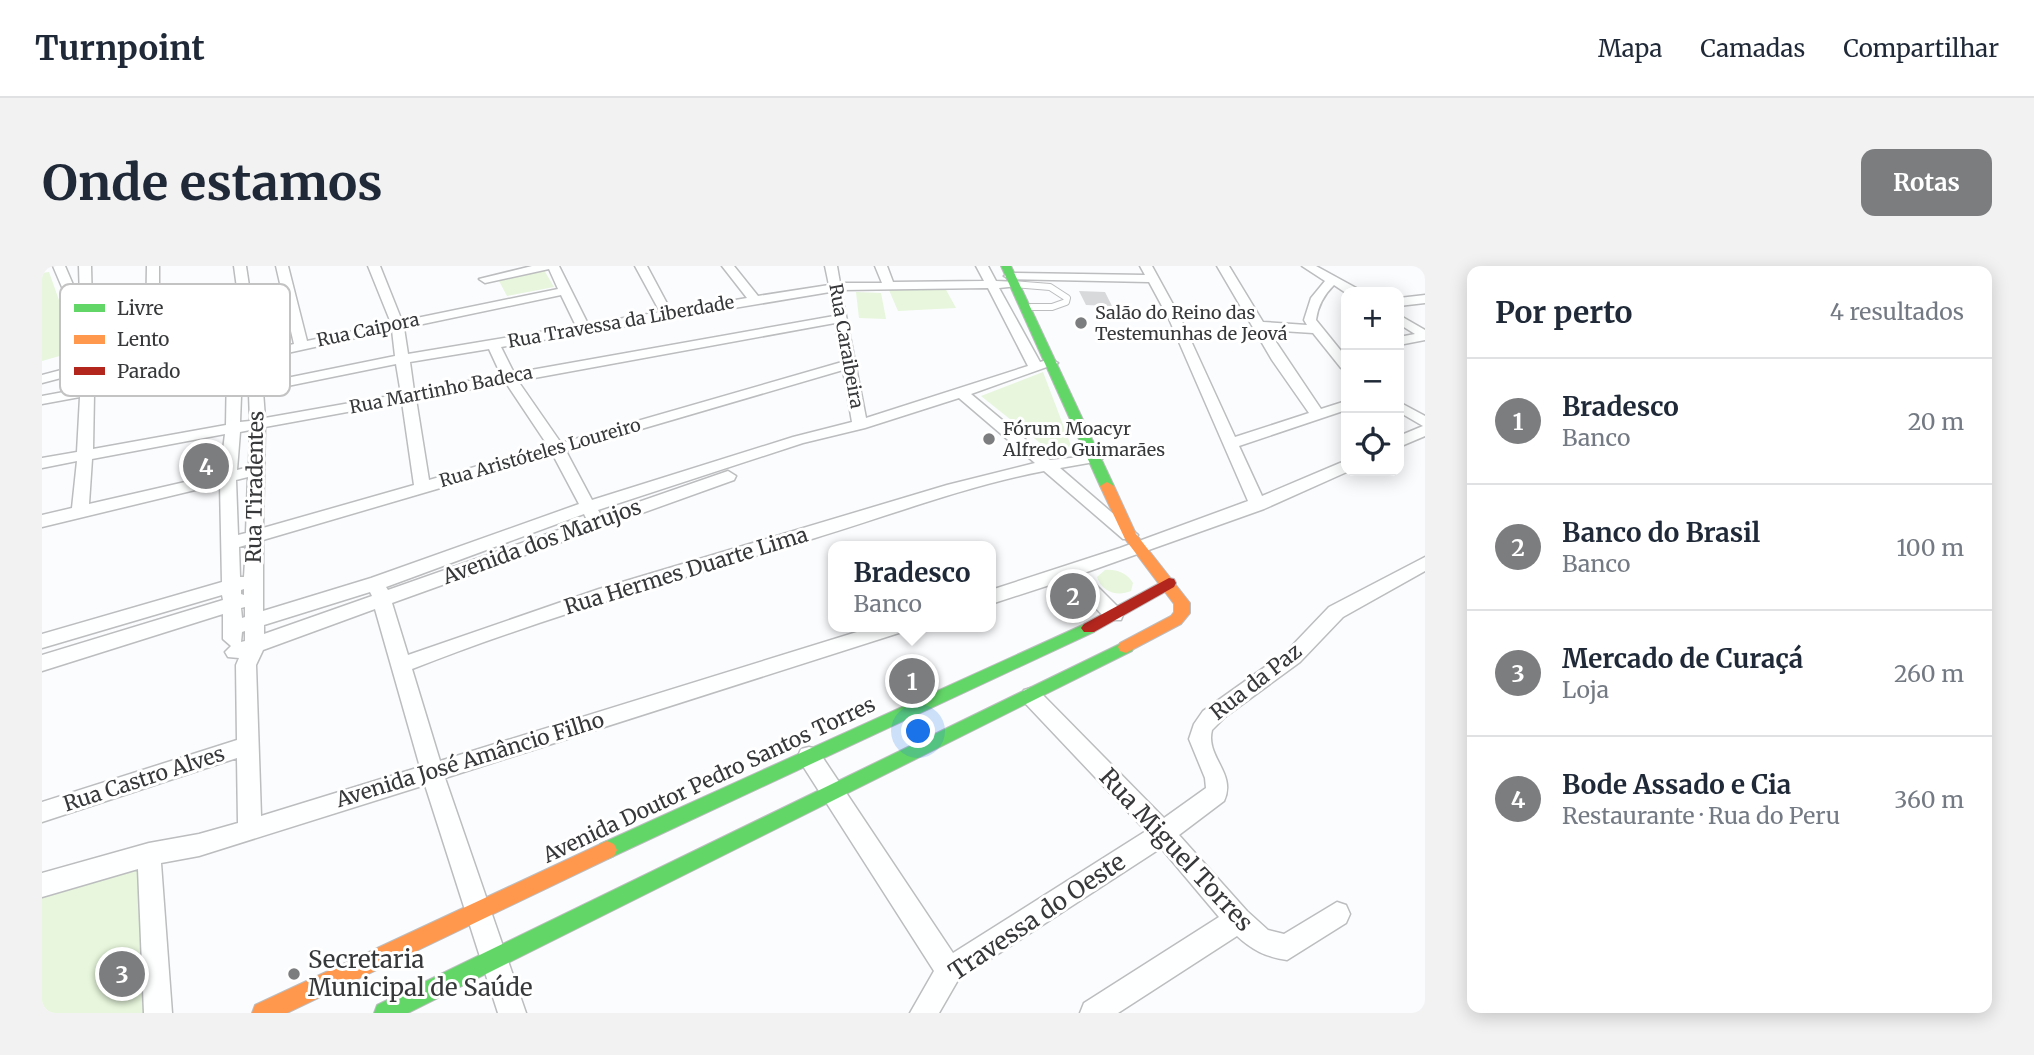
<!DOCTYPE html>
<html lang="pt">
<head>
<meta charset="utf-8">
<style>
	body { margin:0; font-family:Merriweather,serif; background:#f2f2f3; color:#1f2937 }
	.controls { position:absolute; right:21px; top:21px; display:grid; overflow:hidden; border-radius:14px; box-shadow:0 4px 18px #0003 }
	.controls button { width:63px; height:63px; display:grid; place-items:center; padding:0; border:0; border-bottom:2px solid #e0e1e3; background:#fff; color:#1f2937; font:35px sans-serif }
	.you { position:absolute; left:877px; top:466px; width:24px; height:24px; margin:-18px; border:5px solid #fff; border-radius:50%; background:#1a73e8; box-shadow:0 0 0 10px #1a73e833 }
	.badge { display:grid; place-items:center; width:46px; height:46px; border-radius:50%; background:#7c7d7f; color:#fff; font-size:23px; font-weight:700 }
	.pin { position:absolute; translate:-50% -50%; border:4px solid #fff; box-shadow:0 2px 7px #0006 }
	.popup { position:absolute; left:786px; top:275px; width:168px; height:91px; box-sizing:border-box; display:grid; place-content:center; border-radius:14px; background:#fff; filter:drop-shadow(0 2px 5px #0005); font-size:23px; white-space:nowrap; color:#747a83 }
	.popup b { font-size:26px; color:#1f2937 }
	.popup::after { content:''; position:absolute; left:50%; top:100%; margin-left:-14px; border:14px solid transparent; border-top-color:#fff }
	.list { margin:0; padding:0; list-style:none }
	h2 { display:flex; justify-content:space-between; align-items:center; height:91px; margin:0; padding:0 28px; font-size:30px }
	h2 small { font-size:23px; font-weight:400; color:#747a83 }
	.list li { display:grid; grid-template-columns:46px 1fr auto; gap:21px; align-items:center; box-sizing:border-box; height:126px; padding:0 28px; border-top:2px solid #e0e1e3 }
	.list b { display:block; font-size:26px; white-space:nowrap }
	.list p { margin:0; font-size:23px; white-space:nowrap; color:#747a83 }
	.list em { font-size:23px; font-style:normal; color:#747a83 }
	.icon { flex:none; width:38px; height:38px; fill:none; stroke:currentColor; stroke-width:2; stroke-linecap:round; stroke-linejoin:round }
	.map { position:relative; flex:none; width:1383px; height:747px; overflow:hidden; border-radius:14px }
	header { display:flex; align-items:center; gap:42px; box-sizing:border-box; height:98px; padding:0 35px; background:#fff; border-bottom:2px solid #e0e1e3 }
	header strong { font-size:33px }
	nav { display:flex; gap:38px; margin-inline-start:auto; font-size:24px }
	.intro { display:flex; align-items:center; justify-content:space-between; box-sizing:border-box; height:168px; padding:0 42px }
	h1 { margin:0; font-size:49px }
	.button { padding:18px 32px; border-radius:14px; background:#7c7d7f; color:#fff; font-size:24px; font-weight:700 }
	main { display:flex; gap:42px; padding:0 42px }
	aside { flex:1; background:#fff; border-radius:14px; box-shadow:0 4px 18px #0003 }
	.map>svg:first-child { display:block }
</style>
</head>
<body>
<header>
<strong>Turnpoint</strong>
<nav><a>Mapa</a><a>Camadas</a><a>Compartilhar</a></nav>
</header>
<div class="intro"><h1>Onde estamos</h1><a class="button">Rotas</a></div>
<main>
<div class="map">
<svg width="1383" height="747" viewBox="0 0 1383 747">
	<rect width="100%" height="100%" fill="#fbfcfe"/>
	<path fill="#e7f6dc" d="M502 4 512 21 465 30 456 13Z
		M7 6 35 85 0 95V7Z
		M903 22 914 42 856 45 847 24Z
		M814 26 839 27 844 53 817 52Z
		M1001 106 1031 185 1012 188 939 130Z
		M1063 304C1074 303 1085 307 1091 317L1089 325C1075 331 1060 326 1055 311Z
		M98 602 103 747H0V632Z"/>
	<path fill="#d8d9da" d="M1037 25 1063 26 1070 40 1044 39Z
		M181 183 179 202 149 208 152 188Z"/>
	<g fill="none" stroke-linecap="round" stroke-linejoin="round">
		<g stroke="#bcbdbf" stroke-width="8">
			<path id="lane" d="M972 18 1008 21 1025 32 1024 36 1010 41H983"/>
		</g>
		<g stroke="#bcbdbf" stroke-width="3">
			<path id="street" d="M11 0H23L38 35 37 0H49L52 120 103 110 105 0H117V107L204 88 192 0H204L217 86 252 78 234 0H246L265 75 349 57 326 0H338L360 55 516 23 507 3 443 17 437 13 490 0H517L546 58 618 46 593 0H605L629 45 705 32 680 0H692L716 30 787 19 783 0H795L798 17H840L833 0H845L851 16 942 15 934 0H946L954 15 976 16V20L957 22 998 96 1009 93 1016 97 929 128 1008 194 1058 189 1061 192 1058 195 1018 202 1096 269 1093 273H1081L1002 205C924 220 849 249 773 272 638 313 502 351 370 403L398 495 831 361H862L860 366 403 512 484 747H456L383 519 157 590 119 597 130 747H102L96 603 0 631V607L107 577 157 568 196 557 195 492 0 556V536L195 474 194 399 197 392 186 391 183 386 189 380 181 373V348L0 405V389L181 334 180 329 0 382V368L180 316 178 218 0 261V249L30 242 35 195 0 202V192L35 186 38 131 0 138V130L38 123V107L0 117V109L38 99V57L34 54ZM946 22 986 100 824 152 799 24ZM788 26 792 50 472 107 459 81ZM519 29 534 60 366 88 362 62ZM793 57 800 96 519 177 476 115ZM350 64 353 90 220 117 218 93ZM447 83 459 109 372 125 368 96ZM205 96 206 120 199 121V98ZM354 98 359 128 223 152 221 125ZM185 101 184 159 51 183 52 128ZM801 104 810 156 751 171 550 234 524 185ZM464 117 506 180 387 214 374 133ZM207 128 208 155 198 156 199 130ZM917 132 993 197 905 219 557 323 366 389 350 337 692 214 694 210 686 205 559 249 556 244 761 177 823 162ZM360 136 372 219 221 262 223 161ZM208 164 207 201 195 204 198 166ZM183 168 178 208 47 238 50 193ZM511 189 537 238 329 312 221 345V274ZM206 211 204 267 196 269 194 214ZM542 248 545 254 346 324 344 321ZM204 279 202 311H198L197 281ZM202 323V329L199 328V324ZM328 326 330 330 222 368V359ZM203 341V351L200 352 199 342ZM333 343 378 501 219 550 214 399 221 384ZM203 365V375L199 376 200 366Z
				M1098 0H1110L1139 53 1193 171 1267 147 1230 94 1175 0H1187L1221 56 1265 59 1262 54 1269 32 1283 15 1260 0H1274L1316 23 1318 26 1304 27 1292 19C1282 29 1276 39 1274 54L1304 91V103L1299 102 1271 67 1226 64 1279 143 1304 135V144L1197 180 1220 230 1298 197 1304 195V205H1307L1222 243 1042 307 1079 344 1081 349 1079 354H1065L1026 313 949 338V324L1078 282 1206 235 1127 53 1107 16 968 13 962 10 968 7 1103 9Z
				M1383 29V37L1357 40V32Z
				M1357 49 1383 64V74L1357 79V71L1373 68 1357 58Z
				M1357 136 1383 150V170L1357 181V170L1381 160 1357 146Z
				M1383 291V305L1301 351 1258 396 1183 451 1170 464C1163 491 1195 507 1182 535L1137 569 1205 645 1226 664 1242 668 1295 636 1304 639 1308 648 1304 657 1245 694C1224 691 1210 684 1195 670L1076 747H1038L1042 737 1177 651 1119 582 916 714 897 747H868L892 705 759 497 756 490 759 483 767 481 775 483 911 687 1104 565 982 436 979 430 982 424 989 422 996 424 1122 552 1164 522 1163 512 1147 473 1152 458 1161 445 1244 386 1287 341Z"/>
		</g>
		<g stroke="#bcbdbf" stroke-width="2">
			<path id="fast" d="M959 0H969L1072 220 1070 223 1065 224 1058 220Z
				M1047 356 1055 362 1052 366 572 590 565 593 558 590 555 584 558 578Z
				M1084 375 1090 377 1092 381 1090 385 366 747H332L335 739Z"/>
		</g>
		<g stroke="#bcbdbf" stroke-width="2">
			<path id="slow" d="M1065 216 1072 220 1094 268 1148 337V347L1139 358 1084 387 1078 385 1076 381 1078 377 1129 350 1132 346V338L1083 273 1058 220Z
				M565 575 572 578 575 584 572 590 245 747H210L213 739Z"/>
		</g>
		<g stroke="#bcbdbf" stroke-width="2">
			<path id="jam" d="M1127 312 1132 313 1134 317 1132 321 1052 366H1042L1039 362 1042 358Z"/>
		</g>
		<use href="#lane" stroke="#feffff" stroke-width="6"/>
		<use href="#street" fill="#feffff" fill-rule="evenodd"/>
		<use href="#fast" fill="#63d668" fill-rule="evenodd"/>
		<use href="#slow" fill="#ff974d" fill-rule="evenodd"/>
		<use href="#jam" fill="#b3261e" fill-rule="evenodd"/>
	</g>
	<g fill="#7c7d7f" stroke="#fff" stroke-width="2.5">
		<circle cx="1039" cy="57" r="7"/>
		<circle cx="947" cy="173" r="7"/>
		<circle cx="252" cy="708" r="7"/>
	</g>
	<g text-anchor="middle" stroke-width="6" stroke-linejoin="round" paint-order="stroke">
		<g font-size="18" fill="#37383a" stroke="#fff" text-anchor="start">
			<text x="1053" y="53">Salão do Reino das<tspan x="1053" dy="21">Testemunhas de Jeová</tspan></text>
			<text x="961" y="169">Fórum Moacyr<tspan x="961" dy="21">Alfredo Guimarães</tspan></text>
		</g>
		<g font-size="18" fill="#37383a" stroke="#fff">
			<text transform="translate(579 56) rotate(-10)" y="6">Rua Travessa da Liberdade</text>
			<text transform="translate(326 64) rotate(-12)" y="6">Rua Caipora</text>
			<text transform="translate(804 80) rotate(80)" y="6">Rua Caraibeira</text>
			<text transform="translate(399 124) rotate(-11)" y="6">Rua Martinho Badeca</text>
			<text transform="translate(498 187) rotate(-16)" y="6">Rua Aristóteles Loureiro</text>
		</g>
		<g font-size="21" fill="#37383a" stroke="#fff">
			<text transform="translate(213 221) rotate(-89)" y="7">Rua Tiradentes</text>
			<text transform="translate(500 276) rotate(-20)" y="7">Avenida dos Marujos</text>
			<text transform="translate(644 305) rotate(-17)" y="7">Rua Hermes Duarte Lima</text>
			<text transform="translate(1214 416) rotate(-38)" y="7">Rua da Paz</text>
			<text transform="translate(428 494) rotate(-17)" y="7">Avenida José Amâncio Filho</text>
			<text transform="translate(102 513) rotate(-18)" y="7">Rua Castro Alves</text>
			<text transform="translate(667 514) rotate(-25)" y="7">Avenida Doutor Pedro Santos Torres</text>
		</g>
		<g font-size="24" fill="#37383a" stroke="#fff">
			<text transform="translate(1134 584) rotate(47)" y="8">Rua Miguel Torres</text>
			<text transform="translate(995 651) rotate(-34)" y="8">Travessa do Oeste</text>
		</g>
		<g font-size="24" fill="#37383a" stroke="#fff" text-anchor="start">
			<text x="266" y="702">Secretaria<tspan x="266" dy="28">Municipal de Saúde</tspan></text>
		</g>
	</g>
	<rect x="18" y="18" width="230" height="112" rx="10" fill="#fff" stroke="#c3c3c4" stroke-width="2"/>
	<rect x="32" y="38" width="31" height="8" fill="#63d668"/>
	<rect x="32" y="69" width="31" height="9" fill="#ff974d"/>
	<rect x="32" y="101" width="31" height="8" fill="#b3261e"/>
	<g font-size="19" fill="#37383a">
		<text x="75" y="49">Livre</text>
		<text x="75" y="80">Lento</text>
		<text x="75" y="112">Parado</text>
	</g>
</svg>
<div class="controls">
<button>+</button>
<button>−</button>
<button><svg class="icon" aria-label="locate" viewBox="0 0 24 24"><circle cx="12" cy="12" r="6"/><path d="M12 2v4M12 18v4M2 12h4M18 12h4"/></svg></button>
</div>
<div class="you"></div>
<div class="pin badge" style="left:870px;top:415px">1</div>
<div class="popup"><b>Bradesco</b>Banco</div>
<div class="pin badge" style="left:1031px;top:330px">2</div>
<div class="pin badge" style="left:80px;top:708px">3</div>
<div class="pin badge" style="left:164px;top:200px">4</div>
</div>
<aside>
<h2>Por perto<small>4 resultados</small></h2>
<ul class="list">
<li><span class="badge">1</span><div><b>Bradesco</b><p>Banco</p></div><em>20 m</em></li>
<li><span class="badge">2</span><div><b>Banco do Brasil</b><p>Banco</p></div><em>100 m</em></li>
<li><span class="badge">3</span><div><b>Mercado de Curaçá</b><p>Loja</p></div><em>260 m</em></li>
<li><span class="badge">4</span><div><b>Bode Assado e Cia</b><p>Restaurante · Rua do Peru</p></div><em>360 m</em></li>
</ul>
</aside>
</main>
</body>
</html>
